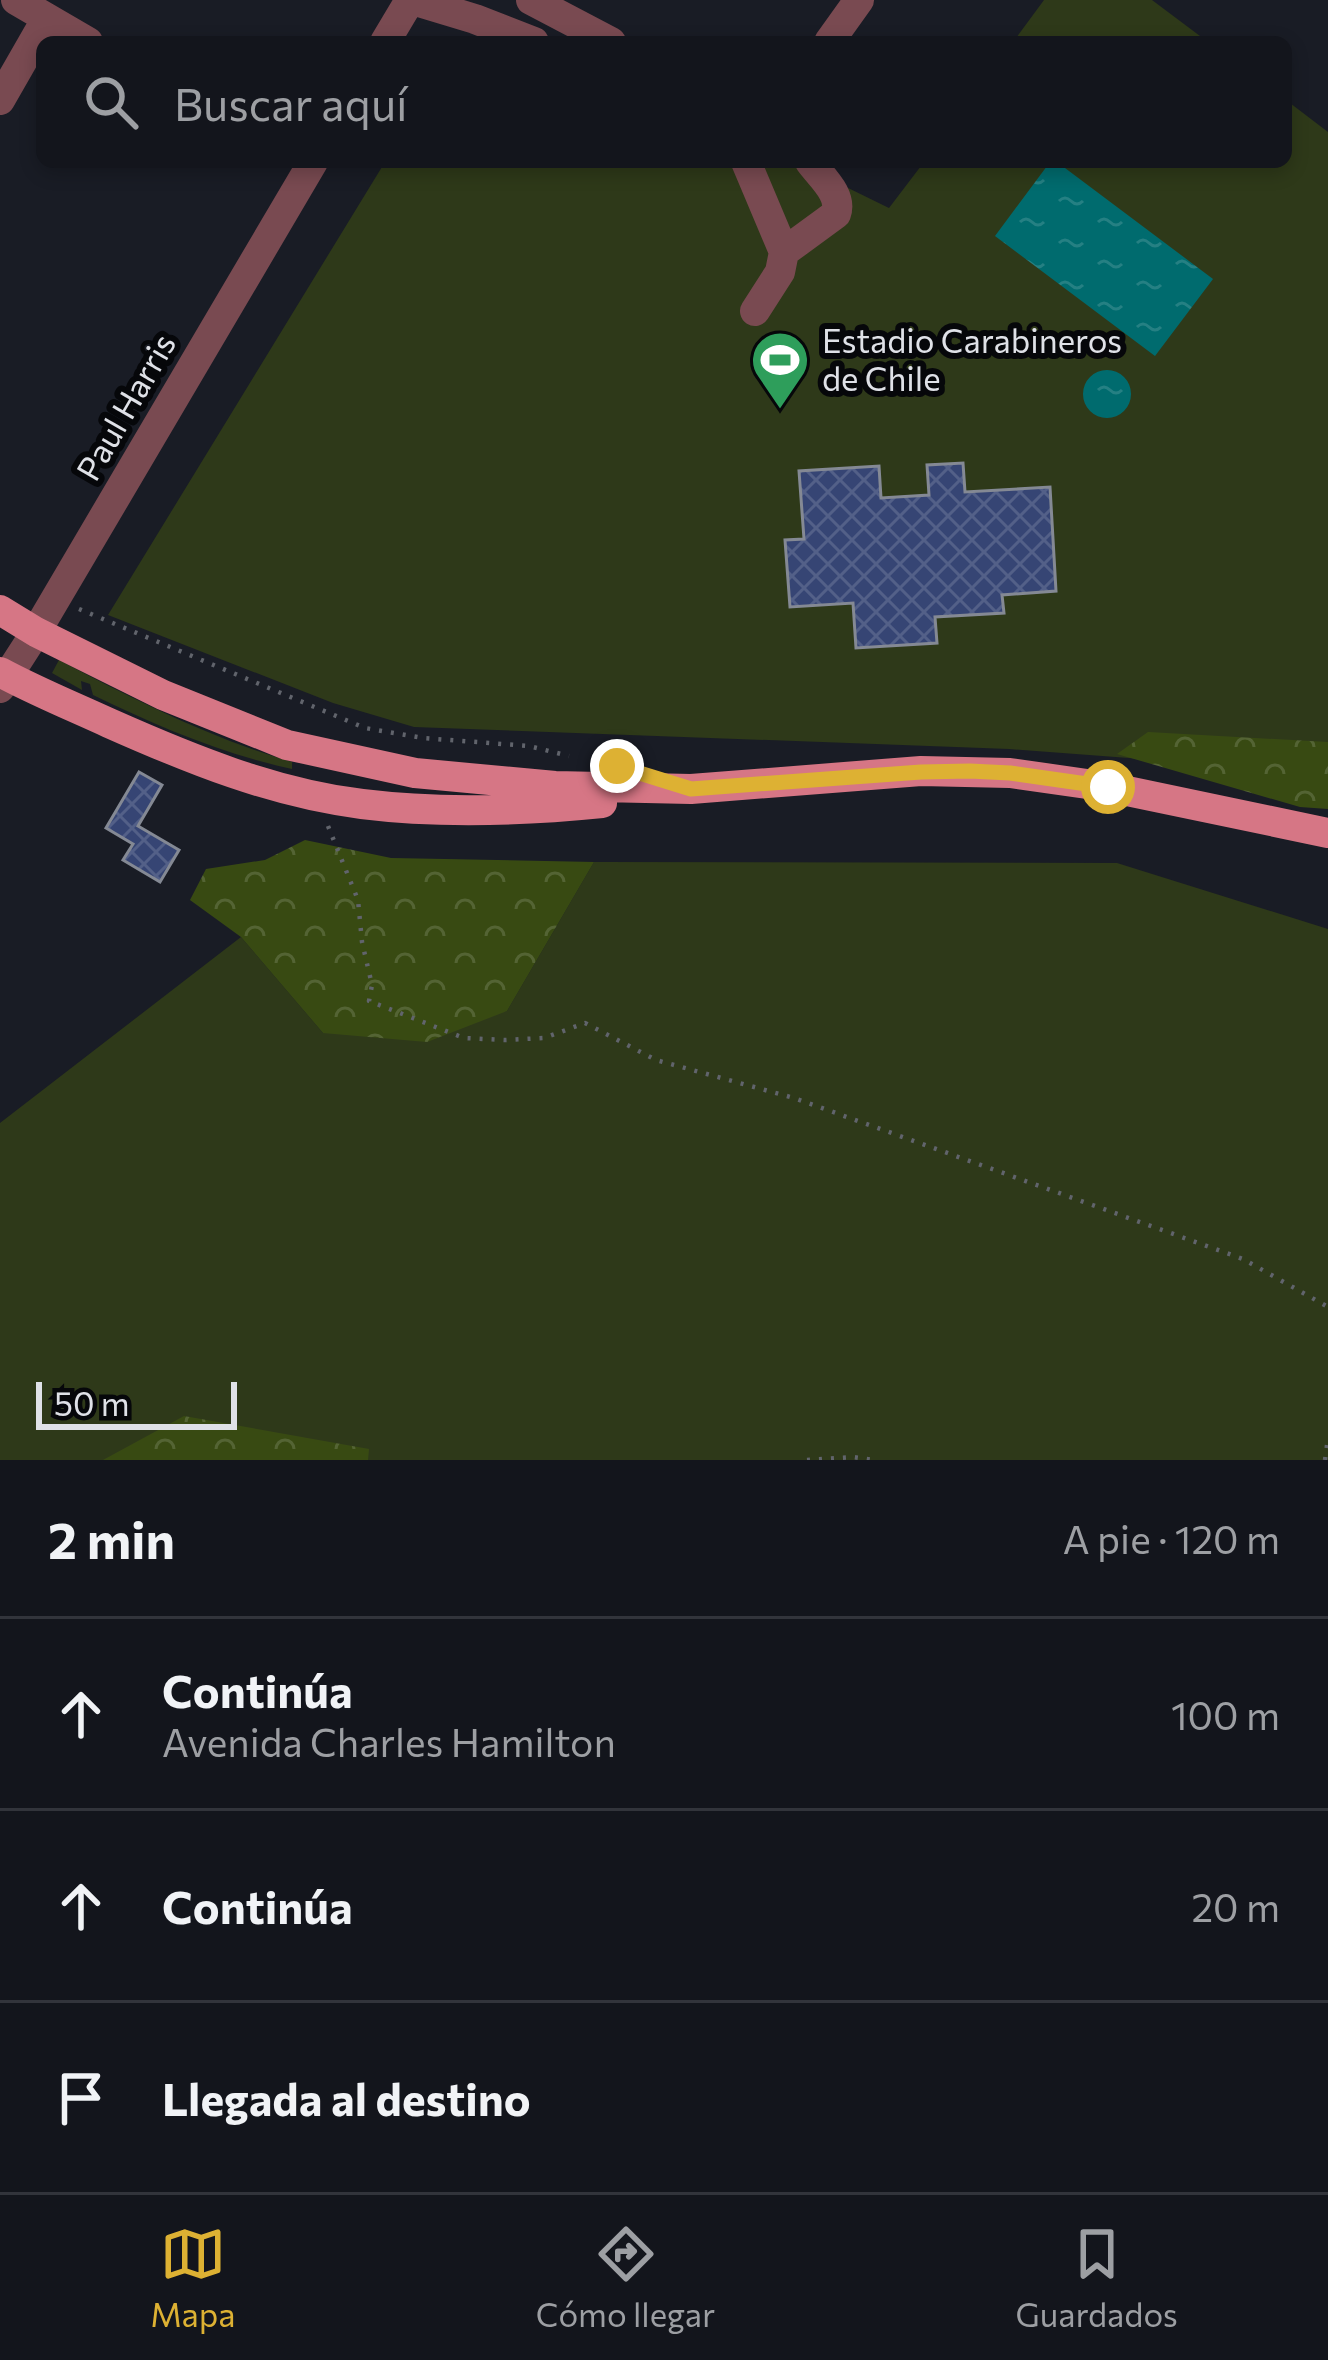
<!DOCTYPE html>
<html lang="es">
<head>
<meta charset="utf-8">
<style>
	body { margin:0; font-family:Commissioner,sans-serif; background:#1c1e25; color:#f1f3f6 }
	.scale { position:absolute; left:36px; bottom:30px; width:201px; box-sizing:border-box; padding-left:12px; border:6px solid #dfe1e7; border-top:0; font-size:33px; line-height:42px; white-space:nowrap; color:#dfe1e7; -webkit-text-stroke:9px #06070a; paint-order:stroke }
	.stop { position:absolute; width:36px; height:36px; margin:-27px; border:9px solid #ddb133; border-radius:50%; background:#fff }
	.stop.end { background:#ddb133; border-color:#fff; box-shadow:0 3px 12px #0008 }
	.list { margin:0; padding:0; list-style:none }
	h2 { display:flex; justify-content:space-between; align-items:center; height:156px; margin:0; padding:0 48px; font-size:51px }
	h2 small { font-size:39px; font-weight:400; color:#9d9fa3 }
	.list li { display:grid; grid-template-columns:78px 1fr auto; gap:36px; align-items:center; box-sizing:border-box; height:192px; padding:0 48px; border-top:3px solid #32343b }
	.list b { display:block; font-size:45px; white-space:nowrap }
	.list p { margin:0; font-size:39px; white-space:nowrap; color:#9d9fa3 }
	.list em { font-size:39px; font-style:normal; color:#9d9fa3 }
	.icon { flex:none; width:66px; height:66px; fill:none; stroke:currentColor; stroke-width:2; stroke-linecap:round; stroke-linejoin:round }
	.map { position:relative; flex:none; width:1328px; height:1460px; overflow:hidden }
	.search { position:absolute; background:#13151c; box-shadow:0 6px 18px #0003; left:36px; right:36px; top:36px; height:132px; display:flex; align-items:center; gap:30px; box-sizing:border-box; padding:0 42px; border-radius:18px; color:#9d9fa3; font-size:45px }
	.sheet { height:732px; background:#13151c }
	nav { display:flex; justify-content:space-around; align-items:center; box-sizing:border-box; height:168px; border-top:3px solid #32343b; background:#13151c; font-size:33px; color:#9d9fa3 }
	nav a { display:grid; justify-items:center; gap:6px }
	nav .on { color:#ddb133 }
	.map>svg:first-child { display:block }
</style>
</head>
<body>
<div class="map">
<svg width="1328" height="1460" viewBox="0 0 1328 1460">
	<defs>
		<pattern id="forest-crowns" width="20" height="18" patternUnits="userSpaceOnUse" patternTransform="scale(3)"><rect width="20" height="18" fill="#384a12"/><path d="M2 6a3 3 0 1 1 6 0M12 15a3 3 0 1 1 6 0" fill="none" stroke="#546434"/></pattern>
		<pattern id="water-ripples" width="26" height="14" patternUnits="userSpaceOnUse" patternTransform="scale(3)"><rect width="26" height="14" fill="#006b6e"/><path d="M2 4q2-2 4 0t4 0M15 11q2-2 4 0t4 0" fill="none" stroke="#258083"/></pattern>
		<pattern id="building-cross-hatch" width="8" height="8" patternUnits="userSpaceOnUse" patternTransform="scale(3)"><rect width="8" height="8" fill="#364574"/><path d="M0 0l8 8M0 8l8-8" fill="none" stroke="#536088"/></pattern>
	</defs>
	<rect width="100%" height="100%" fill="#191c25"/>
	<path fill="#2e3919" d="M1044 0H1152L1208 42H1013Z
		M1286 100 1328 132V773L1009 749 414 727 333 703 108 615 385 162H795L889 208 924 162H1286Z
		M59 660C135 700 210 738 292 762V769C220 753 159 727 93 695L90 684 81 681 82 690 52 673Z
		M594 862 1117 863 1328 929V1460H0V1123L241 937 323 1033 507 1011Z"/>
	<path fill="url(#forest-crowns)" d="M1148 732 1328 742V809L1300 807 1117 754Z
		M305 840 391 858 594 862 507 1011 427 1042 323 1033 241 937 190 900 206 869 265 860Z
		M184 1416 369 1449 368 1460H103Z"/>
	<path fill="url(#water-ripples)" d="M1050 162H1057L1213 279 1155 356 995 236Z
		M1083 394a24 24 0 1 1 48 0a24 24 0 1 1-48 0Z"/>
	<path fill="url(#building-cross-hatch)" stroke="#848994" stroke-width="3" d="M963 463 965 492 1050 487 1056 591 1002 595 1004 613 935 617 937 643 856 648 853 603 790 607 785 540 804 539 799 471 879 466 881 498 929 495 927 465Z
		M139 772 162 785 138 826 179 850 160 882 123 860 133 844 106 828Z"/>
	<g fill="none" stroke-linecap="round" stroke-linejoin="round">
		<path stroke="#61646c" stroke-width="4.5" stroke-dasharray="3 9" stroke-linecap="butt" d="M79 609 365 728 423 738 529 746 569 756
			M328 826 358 900 362 942 372 985 369 1001 464 1038 505 1040 544 1038 585 1023 656 1060 794 1098 1243 1259 1328 1307
			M807 1460 853 1457 874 1460
			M1325 1460 1328 1438"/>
		<path stroke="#794a51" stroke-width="30" d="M16 0 88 42
			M412 0 475 19 534 42
			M531 0 611 42
			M385 42 410 0
			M829 42 859 0
			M0 100 47 18
			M746 162 784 252 780 272 755 311
			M784 252 836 214C843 195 821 177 810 162
			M0 688 36 632 313 162"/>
		<path stroke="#d67685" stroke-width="30" d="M0 610 36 632 163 695 287 745 415 773 555 786 691 789 921 771 1010 773 1108 787 1328 833
			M0 672C35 691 72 706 109 723 190 759 273 793 362 804 442 814 522 811 602 803"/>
	</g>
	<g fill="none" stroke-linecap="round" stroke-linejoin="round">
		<path stroke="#ddb133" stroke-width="15" d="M617 766 691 789 921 772 970 771 1010 773 1108 787"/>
	</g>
	<defs>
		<g id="stadium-pin" transform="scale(3)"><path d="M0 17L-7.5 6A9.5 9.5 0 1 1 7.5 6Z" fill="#2e9e5b" stroke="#06070a"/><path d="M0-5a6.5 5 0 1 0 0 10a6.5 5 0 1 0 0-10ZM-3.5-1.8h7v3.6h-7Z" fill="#fff"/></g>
	</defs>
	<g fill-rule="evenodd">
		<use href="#stadium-pin" x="780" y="360"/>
	</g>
	<g text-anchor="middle" stroke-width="12" stroke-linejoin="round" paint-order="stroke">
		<g font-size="33" fill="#dfe1e7" stroke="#06070a" text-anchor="start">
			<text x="822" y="353">Estadio Carabineros<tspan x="822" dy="38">de Chile</tspan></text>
		</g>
		<g font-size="33" fill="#dfe1e7" stroke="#06070a">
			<text transform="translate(126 407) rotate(-60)" y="12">Paul Harris</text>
		</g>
	</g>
</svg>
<div class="scale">50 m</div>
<div class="stop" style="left:1108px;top:787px"></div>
<div class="stop end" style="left:617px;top:766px"></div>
<div class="search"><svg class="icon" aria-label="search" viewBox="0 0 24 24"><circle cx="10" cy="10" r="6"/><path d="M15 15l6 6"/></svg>Buscar aquí</div>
</div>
<section class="sheet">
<h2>2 min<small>A pie · 120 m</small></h2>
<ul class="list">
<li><svg class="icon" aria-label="ahead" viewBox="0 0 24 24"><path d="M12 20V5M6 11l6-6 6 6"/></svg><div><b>Continúa</b><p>Avenida Charles Hamilton</p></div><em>100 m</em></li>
<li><svg class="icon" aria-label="ahead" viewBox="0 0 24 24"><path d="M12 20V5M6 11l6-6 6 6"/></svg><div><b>Continúa</b></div><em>20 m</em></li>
<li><svg class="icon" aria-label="arrive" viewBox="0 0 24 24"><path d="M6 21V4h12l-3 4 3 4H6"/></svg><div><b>Llegada al destino</b></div></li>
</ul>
</section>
<nav>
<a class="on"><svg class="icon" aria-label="map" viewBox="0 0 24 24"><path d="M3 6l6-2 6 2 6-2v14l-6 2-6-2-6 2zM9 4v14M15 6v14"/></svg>Mapa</a>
<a><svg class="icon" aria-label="directions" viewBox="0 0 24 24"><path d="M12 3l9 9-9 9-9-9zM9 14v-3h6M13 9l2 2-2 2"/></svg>Cómo llegar</a>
<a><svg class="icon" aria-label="saved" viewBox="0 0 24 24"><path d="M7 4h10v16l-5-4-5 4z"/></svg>Guardados</a>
</nav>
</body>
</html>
